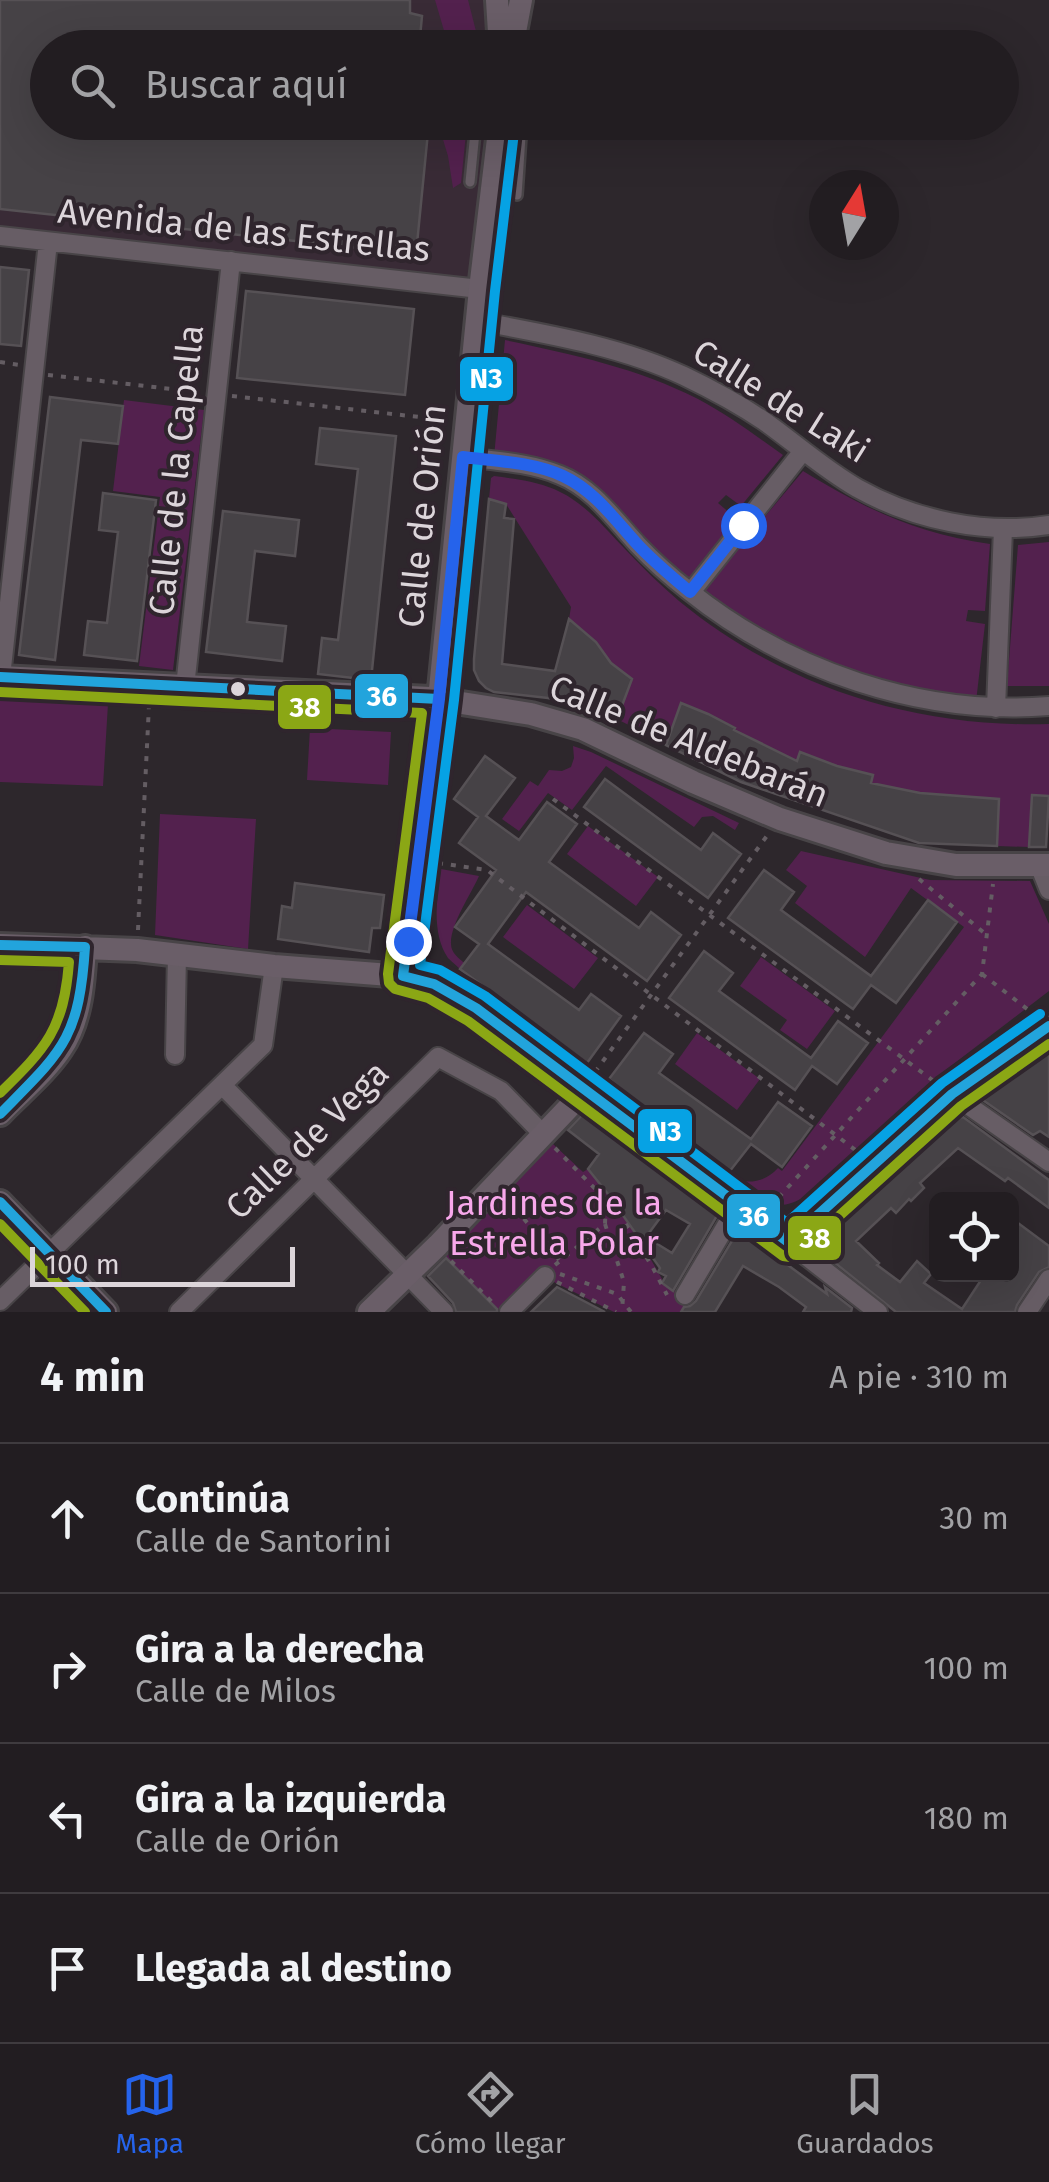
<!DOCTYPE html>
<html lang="es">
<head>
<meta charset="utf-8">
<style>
	body { margin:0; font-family:"Fira Sans",sans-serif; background:#2e2a2e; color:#f1f3f6 }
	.controls { position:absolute; right:30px; bottom:30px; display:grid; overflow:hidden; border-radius:15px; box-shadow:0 10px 40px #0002 }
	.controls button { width:90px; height:90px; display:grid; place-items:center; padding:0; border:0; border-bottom:2px solid #3f3b3f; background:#221d21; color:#f1f3f6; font:50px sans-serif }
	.compass { position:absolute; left:809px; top:170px; width:90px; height:90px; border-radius:50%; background:#221d21; box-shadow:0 10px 40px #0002; rotate:11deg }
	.scale { position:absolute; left:30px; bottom:25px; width:265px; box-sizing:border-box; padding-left:10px; border:5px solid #dcd5da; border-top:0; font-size:28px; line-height:35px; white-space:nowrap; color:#dcd5da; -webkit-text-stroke:8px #2f252d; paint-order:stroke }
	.stop { position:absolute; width:30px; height:30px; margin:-22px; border:8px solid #2563eb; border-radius:50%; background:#fff }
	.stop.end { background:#2563eb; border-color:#fff; box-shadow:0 2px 10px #0008 }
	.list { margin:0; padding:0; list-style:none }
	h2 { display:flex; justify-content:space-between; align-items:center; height:130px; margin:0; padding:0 40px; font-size:42px }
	h2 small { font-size:32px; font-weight:400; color:#a2a2a5 }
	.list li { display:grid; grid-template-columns:65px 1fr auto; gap:30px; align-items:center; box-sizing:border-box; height:150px; padding:0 40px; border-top:2px solid #3f3b3f }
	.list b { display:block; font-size:38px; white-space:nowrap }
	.list p { margin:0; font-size:32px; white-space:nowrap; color:#a2a2a5 }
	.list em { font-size:32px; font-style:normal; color:#a2a2a5 }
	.icon { flex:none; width:55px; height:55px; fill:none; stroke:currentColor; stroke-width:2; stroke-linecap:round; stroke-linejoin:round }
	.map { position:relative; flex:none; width:1049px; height:1312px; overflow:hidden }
	.search { position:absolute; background:#221d21; box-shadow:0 10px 40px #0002; left:30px; right:30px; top:30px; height:110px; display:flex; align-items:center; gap:25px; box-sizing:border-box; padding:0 35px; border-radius:55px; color:#a2a2a5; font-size:38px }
	.sheet { height:730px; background:#221d21 }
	nav { display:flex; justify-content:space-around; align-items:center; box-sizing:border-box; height:140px; border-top:2px solid #3f3b3f; background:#221d21; font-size:28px; color:#a2a2a5 }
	nav a { display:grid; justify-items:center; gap:5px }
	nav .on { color:#2563eb }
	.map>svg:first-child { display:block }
</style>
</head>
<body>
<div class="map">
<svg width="1049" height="1312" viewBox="0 0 1049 1312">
	<rect width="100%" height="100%" fill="#2d272c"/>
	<path fill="#392b36" d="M0 0H487L500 47 48 48V122L500 123 480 289 0 236Z"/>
	<path fill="#53214e" d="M435 0H468L478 39V47H445V34Z
		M438 123H467L461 183 453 188 448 156Z
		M505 340C571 354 638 368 698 399 728 415 755 435 783 455L741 506 726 495 718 503 752 532 803 471C867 510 916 533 990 544L985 611 968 610 966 621 985 624 976 702 881 685 756 632 673 570 594 490 494 457Z
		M124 400 204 410 173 670 139 666 160 497 113 491Z
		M494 476C515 479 535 481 554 489 584 502 602 525 624 548 641 566 659 584 679 601 784 687 914 728 1049 724V796H1032L1029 847 997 846 998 799 920 793 871 783 872 775 837 766 801 752 797 761 734 730 735 727 681 703 667 745 617 719 631 679 611 663 596 642 569 619 571 607 506 504 489 499 491 478Z
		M1049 542V686H1007L1018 545Z
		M0 698 108 704 103 786 0 782Z
		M310 728 391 732 388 785 307 780Z
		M573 746 591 752 739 823 735 830 713 816 702 817 694 827 606 766 572 810 548 793 519 831 502 819 530 781 538 786 549 770 562 771 571 767 574 758Z
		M160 814 256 819 248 949 155 935Z
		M588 826 658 877 636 906 567 854Z
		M801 851 930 880 1030 881 1049 924V991L939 1075 806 1196C777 1214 763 1202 739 1184L742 1181C756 1183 768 1179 778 1168L782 1171 964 927 911 888 865 957 795 903 807 886 786 870Z
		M441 869 479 876C471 894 450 925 451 944 451 953 459 958 464 963L460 969C459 968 449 959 448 958 431 933 437 897 441 869Z
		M527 905 598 958 574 989 503 937Z
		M761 957 835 1011 807 1049 780 1030 787 1020 740 986Z
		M697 1033 760 1079 737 1110 675 1064Z
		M553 1144 583 1172 588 1169 608 1194 642 1244 666 1286 689 1300 681 1312H614L552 1281 521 1312H501L441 1253Z"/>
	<path fill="#464246" stroke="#565155" stroke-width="2.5" fill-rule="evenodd" d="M0 0H410V13L422 16 419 48H48V122H429L416 254 0 209Z
		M0 267 29 270 21 346 0 344Z
		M246 291 414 309 405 395 237 378Z
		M50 397 123 406 118 444 81 440 55 660 19 655Z
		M320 428 396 436 371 680 318 674 322 638 338 640 358 469 316 464Z
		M103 493 156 500 137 661 84 655 88 621 107 623 118 532 99 530Z
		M489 499 506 504 504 518 514 519 502 664 555 671 569 619 596 642 611 663 632 679 617 719 594 710 548 698 494 692 486 688 479 681 474 670V659Z
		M223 511 299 520 295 556 255 551 247 622 286 626 282 661 206 652Z
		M681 703 708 714 735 728 734 730 797 761 800 752 837 766 873 775 871 783 920 793 999 799 997 846 919 843 741 782 666 745Z
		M485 756 515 778 486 816 519 840 547 802 577 824 549 862 639 928 651 912 681 935 647 981 526 892 488 944 579 1010 591 994 621 1016 587 1063 460 969 479 944 455 927 496 870 459 843 478 817 454 799Z
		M605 779 701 850 713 833 741 854 708 898 584 807Z
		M1032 795 1049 796 1046 847H1029Z
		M764 870 794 892 781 910 871 976 928 900 957 922 896 1003 871 985 853 1009 728 918Z
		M295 883 384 895 380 928H372L369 952 278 939 282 906 292 908Z
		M704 951 733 973 719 991 811 1058 838 1021 868 1043 837 1084 812 1066 795 1090 669 998Z
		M644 1033 673 1054 659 1073 751 1139 778 1102 812 1126 782 1167 751 1144 726 1176 609 1079Z
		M1049 1050V1137L1040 1131 1033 1135 977 1096Z
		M584 1113 718 1214 673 1291 662 1283 666 1276 658 1272 660 1268 608 1194 588 1169 599 1154 568 1130ZM666 1210 690 1224 672 1253 646 1237Z
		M963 1117 1049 1180V1208L1008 1178 1005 1181 958 1148 920 1183 924 1188 911 1201 909 1199 896 1213 891 1208 856 1241 879 1263 877 1265 900 1282 917 1261 931 1274 924 1283 962 1309 985 1274H1012V1232L1018 1223 1049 1246V1267L1039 1272 1017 1305 1015 1312H896L814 1246 813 1243 950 1118Z
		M739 1229 827 1294 825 1287 852 1308 851 1312H803L806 1307 779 1287 743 1266 715 1312H681L684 1307 690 1306 696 1301Z
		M446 1258 497 1309V1312H456L453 1303 428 1276Z
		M557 1287 605 1312H531Z"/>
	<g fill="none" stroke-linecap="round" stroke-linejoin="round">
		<g stroke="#484447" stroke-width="14">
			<path id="lane" d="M470 182 476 122
				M517 195 522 122"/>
		</g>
		<g stroke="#484447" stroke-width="22">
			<path id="street" d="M0 236 480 289
				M477 321C546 334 620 346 684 376 711 389 739 404 764 421 795 443 824 469 857 488 914 520 985 535 1049 525
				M463 457C495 461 529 462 560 475 593 488 614 519 638 545 653 561 671 577 689 591 789 671 921 716 1049 706
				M691 592 803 451
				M1 677 48 242
				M185 687 231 261
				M996 708 1003 529
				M1039 865 1049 890
				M175 1055 177 954
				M223 1086 444 1312
				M952 1094 1049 1162
				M788 1242 878 1312
				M685 1295 739 1204
				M0 1301 263 1045 274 966
				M179 1312 438 1057 501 1091 538 1129
				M509 1312 545 1276
				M1027 1312 1049 1279"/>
		</g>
		<g stroke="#484447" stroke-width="28">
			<path id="secondary" d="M497 0 500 48
				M512 48 521 0
				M0 677 430 698 531 714 583 729 693 782 780 819 886 853 956 865H1049
				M0 945 137 950 274 966 403 976 434 984 476 1008 788 1242 893 1149 952 1094 1049 1026
				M403 976 439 699 480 289 500 122
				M0 1114C20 1093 45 1073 61 1049 81 1020 83 981 85 947
				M0 1202 106 1312
				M369 1312 438 1245 576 1100 583 1088"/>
		</g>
		<path stroke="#645d63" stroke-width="4" stroke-dasharray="5 8" stroke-linecap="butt" d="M0 362 20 365
			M48 375 198 392
			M232 396 446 420
			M553 799 935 1082
			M438 863 487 870 858 1152
			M919 879 988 936
			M138 930 149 705
			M982 974 1031 1012
			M595 1072 769 833
			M555 1148 619 1213 653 1268 667 1295
			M507 1199 559 1260
			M770 1207 982 974 993 884
			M605 1224 624 1282 622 1312
			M451 1261 494 1304
			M555 1265 605 1224 606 1199
			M560 1274 617 1294 631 1312
			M557 1282 616 1312"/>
		<use href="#lane" stroke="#675d65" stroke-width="9"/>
		<use href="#street" stroke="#675d65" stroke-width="18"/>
		<use href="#secondary" stroke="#6a5e68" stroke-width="22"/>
		<g stroke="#2f252d" stroke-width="18">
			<path id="bus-1" d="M0 677 439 699 403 976 434 984 476 1008 788 1242 952 1094 1049 1026
				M0 945 85 947C79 1040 62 1051 0 1114
				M0 1202 106 1312"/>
		</g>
		<g stroke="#2f252d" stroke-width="18">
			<path id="bus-2" d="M0 692 422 713 388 974 389 983 395 989 428 998 468 1021 783 1256 790 1257 797 1254 961 1106 1049 1044
				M0 960 69 962C64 1029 46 1048 0 1093
				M0 1224 85 1312"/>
		</g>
		<g stroke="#2f252d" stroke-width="18">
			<path id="bus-3" d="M515 124 495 291 454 700 420 965 440 970 485 996 787 1223 942 1083 1040 1014"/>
		</g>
		<use href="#bus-1" stroke="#22a4dc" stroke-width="10"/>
		<use href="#bus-2" stroke="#8ba715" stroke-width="10"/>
		<use href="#bus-3" stroke="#06a2e4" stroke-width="10"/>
	</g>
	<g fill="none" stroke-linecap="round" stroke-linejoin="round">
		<path stroke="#2563eb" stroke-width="12" d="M408 941 439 699 463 457C496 461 533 462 563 476 595 491 615 520 638 545 654 562 672 577 690 592L743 525"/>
	</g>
	<circle fill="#dcd5da" stroke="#2f252d" stroke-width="4" cx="238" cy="689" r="9"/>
	<g text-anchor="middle" stroke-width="8" stroke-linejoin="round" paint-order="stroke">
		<g font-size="35" fill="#dcd5da" stroke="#2f252d">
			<text transform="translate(244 230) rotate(6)" y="12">Avenida de las Estrellas</text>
			<text transform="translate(781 401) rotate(32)" y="12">Calle de Laki</text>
			<text transform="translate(176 470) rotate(-84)" y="12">Calle de la Capella</text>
			<text transform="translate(422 516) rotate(-84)" y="12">Calle de Orión</text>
			<text transform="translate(689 741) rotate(22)" y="12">Calle de Aldebarán</text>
			<text transform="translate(307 1140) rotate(-44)" y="12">Calle de Vega</text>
		</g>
		<g font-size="35" fill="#f8a8eb" stroke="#2f252d">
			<text x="554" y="1215">Jardines de la<tspan x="554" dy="40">Estrella Polar</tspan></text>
		</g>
	</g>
	<g stroke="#2f252d" stroke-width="4">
		<rect x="458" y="355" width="57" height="48" rx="10" fill="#06a2e4"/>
		<rect x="353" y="672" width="57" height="48" rx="10" fill="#22a4dc"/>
		<rect x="276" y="683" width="57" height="48" rx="10" fill="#8ba715"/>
		<rect x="636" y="1107" width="58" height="48" rx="10" fill="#06a2e4"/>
		<rect x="725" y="1192" width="57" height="48" rx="10" fill="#22a4dc"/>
		<rect x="786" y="1214" width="57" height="48" rx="10" fill="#8ba715"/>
	</g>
	<g font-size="28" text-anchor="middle" font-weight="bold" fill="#fff">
		<text x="486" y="388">N3</text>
		<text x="382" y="706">36</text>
		<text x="305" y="717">38</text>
		<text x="665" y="1141">N3</text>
		<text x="754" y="1226">36</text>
		<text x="815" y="1248">38</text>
	</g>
</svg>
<div class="controls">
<button><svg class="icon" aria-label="locate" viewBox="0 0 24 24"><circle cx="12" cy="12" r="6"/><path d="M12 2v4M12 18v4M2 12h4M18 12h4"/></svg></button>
</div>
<svg class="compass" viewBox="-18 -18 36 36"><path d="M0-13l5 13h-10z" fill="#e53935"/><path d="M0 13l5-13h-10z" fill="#a2a2a5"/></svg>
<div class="scale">100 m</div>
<div class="stop" style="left:743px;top:525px"></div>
<div class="stop end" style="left:408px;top:941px"></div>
<div class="search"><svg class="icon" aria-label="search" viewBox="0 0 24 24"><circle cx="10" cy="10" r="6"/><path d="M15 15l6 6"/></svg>Buscar aquí</div>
</div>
<section class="sheet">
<h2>4 min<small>A pie · 310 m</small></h2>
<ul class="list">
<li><svg class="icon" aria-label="ahead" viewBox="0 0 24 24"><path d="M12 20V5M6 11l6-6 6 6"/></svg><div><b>Continúa</b><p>Calle de Santorini</p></div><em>30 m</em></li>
<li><svg class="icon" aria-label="right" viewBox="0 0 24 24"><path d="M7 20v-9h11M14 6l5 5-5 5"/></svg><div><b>Gira a la derecha</b><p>Calle de Milos</p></div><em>100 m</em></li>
<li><svg class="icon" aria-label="left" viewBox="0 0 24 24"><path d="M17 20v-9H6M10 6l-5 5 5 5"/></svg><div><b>Gira a la izquierda</b><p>Calle de Orión</p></div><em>180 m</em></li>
<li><svg class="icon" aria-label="arrive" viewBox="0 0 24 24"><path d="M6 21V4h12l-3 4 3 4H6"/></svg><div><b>Llegada al destino</b></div></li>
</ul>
</section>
<nav>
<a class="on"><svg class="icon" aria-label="map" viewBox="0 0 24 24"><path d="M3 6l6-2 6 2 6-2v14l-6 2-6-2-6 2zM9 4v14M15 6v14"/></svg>Mapa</a>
<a><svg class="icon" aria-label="directions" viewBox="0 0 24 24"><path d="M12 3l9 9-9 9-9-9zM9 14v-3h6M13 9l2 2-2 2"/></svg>Cómo llegar</a>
<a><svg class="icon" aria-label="saved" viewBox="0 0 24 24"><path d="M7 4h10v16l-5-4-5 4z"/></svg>Guardados</a>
</nav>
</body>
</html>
